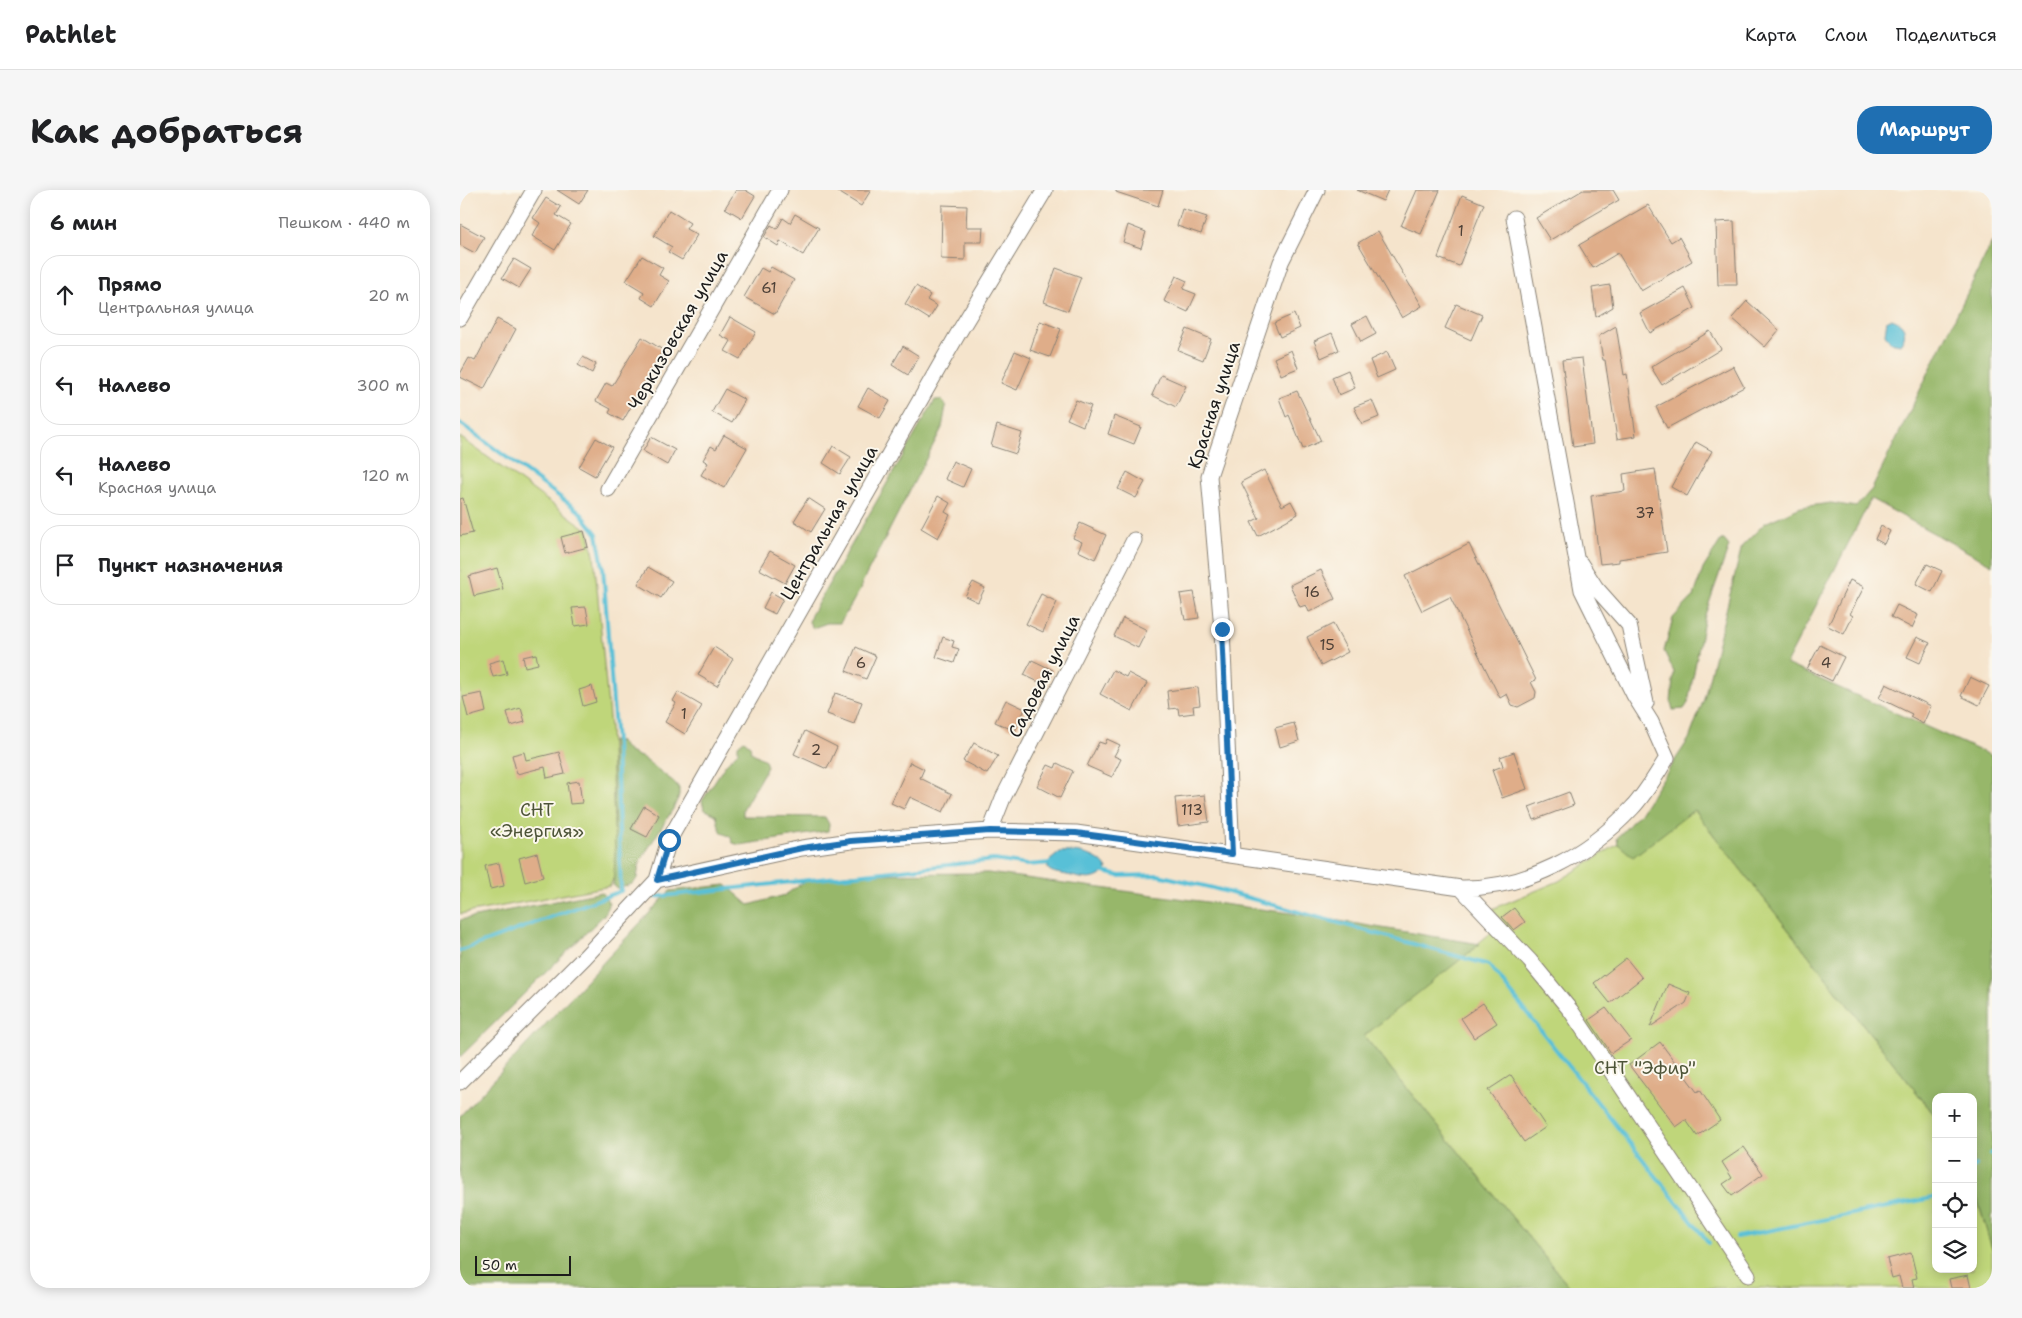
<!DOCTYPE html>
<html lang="ru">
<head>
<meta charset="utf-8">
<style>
	body { margin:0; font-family:"Shantell Sans",sans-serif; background:#f6f6f6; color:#202124 }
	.controls { position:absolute; right:15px; bottom:15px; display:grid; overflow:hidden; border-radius:10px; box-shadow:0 2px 12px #0003 }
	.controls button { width:45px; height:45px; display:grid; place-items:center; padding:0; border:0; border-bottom:1px solid #e0e0e0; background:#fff; color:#202124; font:25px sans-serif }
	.scale { position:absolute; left:15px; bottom:12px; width:96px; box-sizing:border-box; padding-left:5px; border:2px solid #1c1c1c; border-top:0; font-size:14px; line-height:18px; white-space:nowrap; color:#1c1c1c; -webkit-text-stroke:4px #fbf7ec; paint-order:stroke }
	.stop { position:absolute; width:15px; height:15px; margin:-11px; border:4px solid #1f6fb2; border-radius:50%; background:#fff }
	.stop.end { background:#1f6fb2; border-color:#fff; box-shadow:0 1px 5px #0008 }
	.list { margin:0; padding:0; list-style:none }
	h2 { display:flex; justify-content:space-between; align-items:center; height:65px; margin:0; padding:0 20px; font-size:21px }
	h2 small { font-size:16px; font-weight:400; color:#757577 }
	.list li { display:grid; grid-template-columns:32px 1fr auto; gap:15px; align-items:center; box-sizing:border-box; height:80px; margin:0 10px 10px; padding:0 10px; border:1px solid #e0e0e0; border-radius:20px }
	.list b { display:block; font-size:19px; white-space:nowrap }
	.list p { margin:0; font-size:16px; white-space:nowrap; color:#757577 }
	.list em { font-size:16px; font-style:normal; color:#757577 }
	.icon { flex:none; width:28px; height:28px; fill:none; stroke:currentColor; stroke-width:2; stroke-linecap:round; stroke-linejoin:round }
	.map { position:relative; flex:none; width:1532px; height:1098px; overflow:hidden; border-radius:20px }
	header { display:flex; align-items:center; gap:30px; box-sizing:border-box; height:70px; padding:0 25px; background:#fff; border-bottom:1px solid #e0e0e0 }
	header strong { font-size:24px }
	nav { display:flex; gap:28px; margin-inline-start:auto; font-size:18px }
	.intro { display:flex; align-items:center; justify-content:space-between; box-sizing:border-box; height:120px; padding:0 30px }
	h1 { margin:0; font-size:35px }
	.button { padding:12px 22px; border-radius:20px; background:#1f6fb2; color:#fff; font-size:18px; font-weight:700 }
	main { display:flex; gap:30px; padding:0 30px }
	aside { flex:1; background:#fff; border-radius:20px; box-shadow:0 2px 12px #0003 }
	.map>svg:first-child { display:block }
</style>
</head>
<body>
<header>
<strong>Pathlet</strong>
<nav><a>Карта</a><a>Слои</a><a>Поделиться</a></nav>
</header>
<div class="intro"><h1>Как добраться</h1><a class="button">Маршрут</a></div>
<main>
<aside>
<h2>6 мин<small>Пешком · 440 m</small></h2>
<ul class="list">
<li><svg class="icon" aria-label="ahead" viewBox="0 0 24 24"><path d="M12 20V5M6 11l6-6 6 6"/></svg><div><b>Прямо</b><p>Центральная улица</p></div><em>20 m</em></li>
<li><svg class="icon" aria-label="left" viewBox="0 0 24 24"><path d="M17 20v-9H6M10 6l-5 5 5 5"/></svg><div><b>Налево</b></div><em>300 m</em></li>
<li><svg class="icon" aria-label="left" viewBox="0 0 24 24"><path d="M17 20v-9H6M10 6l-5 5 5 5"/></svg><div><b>Налево</b><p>Красная улица</p></div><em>120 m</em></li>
<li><svg class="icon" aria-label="arrive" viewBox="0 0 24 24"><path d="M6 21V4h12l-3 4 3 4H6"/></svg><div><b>Пункт назначения</b></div></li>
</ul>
</aside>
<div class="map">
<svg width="1532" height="1098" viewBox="0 0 1532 1098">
	<rect width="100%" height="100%" fill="#fbf7ec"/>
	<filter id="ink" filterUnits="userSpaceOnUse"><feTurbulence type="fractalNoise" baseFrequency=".02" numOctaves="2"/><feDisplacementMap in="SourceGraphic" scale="10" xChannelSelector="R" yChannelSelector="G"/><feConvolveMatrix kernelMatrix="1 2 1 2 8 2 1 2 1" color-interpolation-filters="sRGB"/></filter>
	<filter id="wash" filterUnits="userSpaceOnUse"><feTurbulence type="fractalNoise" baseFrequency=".0096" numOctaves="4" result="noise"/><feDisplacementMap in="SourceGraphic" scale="20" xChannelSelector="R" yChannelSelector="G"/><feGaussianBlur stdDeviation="1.12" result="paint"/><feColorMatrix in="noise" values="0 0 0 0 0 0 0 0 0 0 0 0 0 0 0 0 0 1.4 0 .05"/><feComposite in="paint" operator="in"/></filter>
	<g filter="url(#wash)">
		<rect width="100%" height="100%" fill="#f5e4cc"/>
		<path fill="#bfd67a" stroke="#6e794b" d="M0 247 128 340 134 365 150 538 156 682 150 696 0 724Z
			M1234 620 1476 927V1079H1513V994L1532 1059V1098H1110L904 846 1043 733 1032 719 1099 691 1158 654 1173 666Z"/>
		<path fill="#97b76a" stroke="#5a6a43" d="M1532 52V375L1411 309 1326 474 1532 566V1059L1513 994V907H1476V927L1234 620 1173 667 1158 654 1157 648 1180 623 1229 549 1244 509 1282 356 1305 333 1341 317 1371 313 1396 317 1412 299Z
			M475 210H482L486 216 482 238 402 393 400 400 380 433H367L353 438 349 432 351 425Z
			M1261 350H1264L1269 356 1245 425 1228 513 1224 519 1213 520 1211 512 1214 482 1204 461 1213 428 1234 406 1243 379Z
			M284 550 290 555 291 562 305 570 307 577 283 619V626L365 627 369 634 368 641 280 655 273 653 270 646C257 643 260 636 256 625L244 619 242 611 266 574 278 562V555Z
			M152 551H159L169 562 183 568 214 592 219 598V606L213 619 179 673 177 689 172 694 158 699 153 695 155 670Z
			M528 683 830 723 1020 754 904 846 1110 1098H0V926L210 701 266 695 289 715 325 705 345 691 392 684Z
			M142 702 149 713 145 724 0 867V730Z"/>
		<path fill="#59c0d7" stroke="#3a6e7a" d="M1431 129C1444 132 1449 143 1440 154L1430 152 1425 144 1427 130Z
			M600 662C616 661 639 664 647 679 635 694 622 688 607 685 599 683 594 684 588 679V672Z"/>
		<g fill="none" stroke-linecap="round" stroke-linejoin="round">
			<path stroke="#59c0d7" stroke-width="4" d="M0 233 119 321 137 344 143 377 156 553 161 701 0 761
				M641 681 659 686 698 685 753 698 1029 775 1249 1053
				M194 707 534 670 567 675 592 673
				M1531 964 1532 963
				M1513 977 1516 975
				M1277 1047 1472 1008 1476 1006"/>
		</g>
		<g id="blocks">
			<path fill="#dfad89" d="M97 0H128L119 14Z
				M276 0H285L295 6 282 28 265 18Z
				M375 0H411L401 16Z
				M656 0H703L698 16 656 2Z
				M897 0H928L923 11Z
				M957 0H980L961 44 941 36Z
				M1123 0H1153L1159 10 1090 50 1076 28Z
				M1002 5 1024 14 999 76 978 68Z
				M86 8 101 17 96 25 111 34 95 60 72 46 80 33 73 28Z
				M482 15 507 16 506 37H523L522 52H505V70L481 69Z
				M1188 15 1211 52 1219 47 1232 71 1181 101 1158 63 1133 78 1119 55Z
				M722 19 747 27 741 44 717 36Z
				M209 20 230 33 226 39 237 45 222 70 208 62 212 57 194 46Z
				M335 24 359 38 343 65 320 51 318 56 304 47 311 35 317 39 323 28 330 33Z
				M1274 31 1277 95H1258L1256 32Z
				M0 34 24 47 15 63 0 55Z
				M668 35 686 42 681 58 663 52Z
				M918 41 962 116 942 128 898 53Z
				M182 66 203 78 199 85 209 91 194 116 181 108 184 102 166 91Z
				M54 69 71 79 59 98 42 88Z
				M311 77 334 90 315 124 284 107 301 78 308 82Z
				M596 78 621 87 608 121 584 112Z
				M716 86 727 91 723 99 736 104 728 122 704 111Z
				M1150 95 1153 117 1136 127 1132 98Z
				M456 96 470 105 467 110 477 116 469 129 445 114Z
				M1225 98 1235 118 1190 143 1180 123Z
				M1287 111 1319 140 1305 157 1272 128Z
				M996 114 1022 125 1011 150 985 138Z
				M834 124 840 138 820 147 814 133Z
				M907 126 916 144 901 152 892 134Z
				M270 127 296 142 280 169 265 161 271 151 260 145Z
				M37 129 56 139 24 199 0 187V184L9 168 15 171Z
				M580 131 601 139 590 167 570 160Z
				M1156 136 1164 185 1167 184 1176 246 1157 249 1145 170H1143L1139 146Z
				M727 139 751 149 743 170 718 160Z
				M1250 141 1261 159 1202 195 1191 177Z
				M872 143 879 160 861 168 854 151Z
				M182 147 203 160 163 231 149 223 151 219 136 211 146 193 152 196Z
				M443 156 459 166 448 185 432 175Z
				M831 160 838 178 821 185 814 168Z
				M555 161 571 168 557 200 541 193Z
				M927 162 935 180 917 188 910 170Z
				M123 167 136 174 132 183 118 175Z
				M1122 168 1133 254 1113 257 1102 170Z
				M1273 176 1284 197 1207 238 1196 217Z
				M888 180 895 198 879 205 872 187Z
				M701 185 726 196 716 217 692 205Z
				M408 198 430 211 420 228 398 216Z
				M265 199 285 210 272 233 252 222Z
				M837 201 861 251 843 259 829 225 826 227 819 208Z
				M616 210 631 216 623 236 607 229Z
				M912 210 919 227 902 234 894 217Z
				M654 226 681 237 674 254 648 244Z
				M537 235 562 243 556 264 531 256Z
				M264 245 287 258 264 298 241 285 248 273 243 270 251 256 256 259Z
				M191 247 215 260 207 275 183 261Z
				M136 248 152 257 135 286 119 277Z
				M1236 252 1252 261 1227 306 1211 297Z
				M373 256 391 267 380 284 363 273Z
				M493 271 511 279 503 297 485 289Z
				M1195 279 1207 362 1159 369V372L1140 374 1131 306 1165 301 1163 284Z
				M804 280 822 316 831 311 838 324 798 346 791 332 799 328 781 292Z
				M667 282 685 292 676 308 658 299Z
				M478 306 490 313 485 322 490 325 478 348 461 338Z
				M3 308 13 343 0 346V309Z
				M348 308 365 319 351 342 334 331Z
				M620 333 646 345 635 369 618 361 622 352 613 348Z
				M1421 336 1430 341 1424 354 1415 349Z
				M124 341 128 357 105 363 101 347Z
				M1009 354 1076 490 1071 492 1076 502 1075 508 1058 517 1052 515 1047 504 1040 508 990 407 962 421 945 386Z
				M310 361 335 375 325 393 299 379Z
				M1467 374 1482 381 1472 402 1456 394Z
				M188 377 212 391 201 408 178 394Z
				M37 378 43 399 14 406 9 386Z
				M861 380 875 409 849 422 846 415 840 417 830 395Z
				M1390 390 1404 397 1390 424 1393 426 1384 444 1368 436Z
				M513 392 525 398 518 412 505 406Z
				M311 402 323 409 315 424 303 418Z
				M734 402 739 428 725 430 720 404Z
				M581 404 597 412 583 442 566 434Z
				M1437 415 1458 425 1452 438 1431 427Z
				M126 417 129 434 115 436 112 418Z
				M663 428 687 440 678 458 654 446Z
				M873 434 888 462 861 476 847 447Z
				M483 447 494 451 492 457 499 459 494 473 476 467Z
				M1457 447 1470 453 1460 473 1447 467Z
				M1360 455 1384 467 1372 491 1347 479Z
				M254 457 273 469 257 496 238 485Z
				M396 457 416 466 406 489 386 481Z
				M76 464 78 474 65 477 63 467Z
				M43 469 47 484 33 487 29 473Z
				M572 470 593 480 585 495 564 485Z
				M653 480 666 487 668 483 687 493 672 521 640 504Z
				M1510 487 1529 496 1519 515 1501 506Z
				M1426 494 1471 516 1463 534 1450 527 1452 524 1419 508Z
				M132 496 136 512 123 516 119 500Z
				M738 497 740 515 733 516 734 523 719 525 718 518 709 519 707 501Z
				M218 502 242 516 225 544 205 532 216 513 213 511Z
				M22 503 26 522 8 527 3 507Z
				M375 503 402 512 394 534 367 524Z
				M546 510 565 519 555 541 535 532Z
				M61 518 65 532 51 536 47 522Z
				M834 533 839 551 820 557 815 538Z
				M345 541 377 557 367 579 334 564Z
				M647 549 660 555 654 566 661 569 652 587 627 576 639 552 645 554Z
				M514 553 538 566 527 584 503 571Z
				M64 562 66 570 99 562 105 584 87 588 85 577 57 584 52 565Z
				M1054 562 1067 599 1042 608 1032 580 1043 576 1040 567Z
				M450 572 464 579 460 588 492 604 483 622 450 607 444 619 431 613Z
				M597 573 613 581 600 608 577 596 588 575 595 578Z
				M119 591 122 613 110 614 107 593Z
				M1109 602 1114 615 1074 630 1069 617Z
				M745 605 749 632 718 636 715 608Z
				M184 616 199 625 187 647 171 639Z
				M77 663 83 687 65 692 59 668Z
				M39 673 44 696 30 699 25 676Z
				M1054 718 1065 732 1054 740 1042 727Z
				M1166 768 1182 788 1150 813 1134 793Z
				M1208 794 1230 803 1226 813 1190 837Z
				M1023 813 1037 833 1014 848 1001 828Z
				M1146 818 1171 850 1151 863 1129 830Z
				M1200 852 1237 902 1240 900 1260 930 1237 946 1226 930 1216 937 1169 875Z
				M1051 885 1086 937 1064 952 1028 900Z
				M1284 957 1303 984 1272 1006 1263 994 1272 988 1262 972Z
				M1451 1063 1457 1088 1452 1089 1454 1098H1442L1439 1086 1432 1088 1427 1069Z
				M1508 1085 1511 1098H1491L1489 1089Z"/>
		</g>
	</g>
	<g filter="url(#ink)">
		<use href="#blocks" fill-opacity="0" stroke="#888074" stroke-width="1"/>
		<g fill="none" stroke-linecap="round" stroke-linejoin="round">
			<g stroke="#888074" stroke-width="17">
				<path id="minor" d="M0 128 74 0
					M148 299 320 0
					M1120 373 1136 398 1169 435 1186 513
					M530 641 543 608 674 350
					M772 664 762 439 749 286 821 72 857 0
					M197 690 209 650 499 142 585 0
					M1001 698 1070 771 1111 821 1288 1085
					M0 892 125 767 197 690 342 658 391 651 530 641 616 643 1001 698C1066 699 1128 665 1172 618 1186 603 1196 585 1207 568L1191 532 1174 505 1122 400 1054 28"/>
			</g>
			<use href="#minor" stroke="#fff" stroke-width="15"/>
		</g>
	</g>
	<g fill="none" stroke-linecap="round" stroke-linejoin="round" filter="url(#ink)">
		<path stroke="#1f6fb2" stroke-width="6" d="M209 650 197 690 342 658 391 651 530 641 616 643 772 664 762 439"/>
	</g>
	<g text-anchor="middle" stroke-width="4" stroke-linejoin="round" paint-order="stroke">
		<g font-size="15" fill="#4d4037">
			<text x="1001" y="46">1</text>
			<text x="309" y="103">61</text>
			<text x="1185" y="328">37</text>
			<text x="852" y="407">16</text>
			<text x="867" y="460">15</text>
			<text x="401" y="478">6</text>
			<text x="1366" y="478">4</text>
			<text x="224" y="529">1</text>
			<text x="356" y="565">2</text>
			<text x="732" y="625">113</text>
		</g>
		<g font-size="18" fill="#1c1c1c" stroke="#fbf7ec">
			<text transform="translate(218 140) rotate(-60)" y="6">Черкизовская улица</text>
			<text transform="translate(754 215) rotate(-72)" y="6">Красная улица</text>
			<text transform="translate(369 333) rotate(-60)" y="6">Центральная улица</text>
			<text transform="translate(584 486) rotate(-63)" y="6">Садовая улица</text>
		</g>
		<g font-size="18" fill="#4d5438" stroke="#fbf7ec">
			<text x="77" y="626">СНТ<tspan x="77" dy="21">«Энергия»</tspan></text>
			<text x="1185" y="884">СНТ "Эфир"</text>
		</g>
	</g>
</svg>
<div class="controls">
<button>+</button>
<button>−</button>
<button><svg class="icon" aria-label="locate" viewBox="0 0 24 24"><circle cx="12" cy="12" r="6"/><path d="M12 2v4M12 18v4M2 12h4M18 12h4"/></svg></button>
<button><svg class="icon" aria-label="layers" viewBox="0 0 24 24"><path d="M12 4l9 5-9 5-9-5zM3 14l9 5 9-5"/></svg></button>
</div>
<div class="scale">50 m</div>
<div class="stop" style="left:209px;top:650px"></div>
<div class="stop end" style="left:762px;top:439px"></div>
</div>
</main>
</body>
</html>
